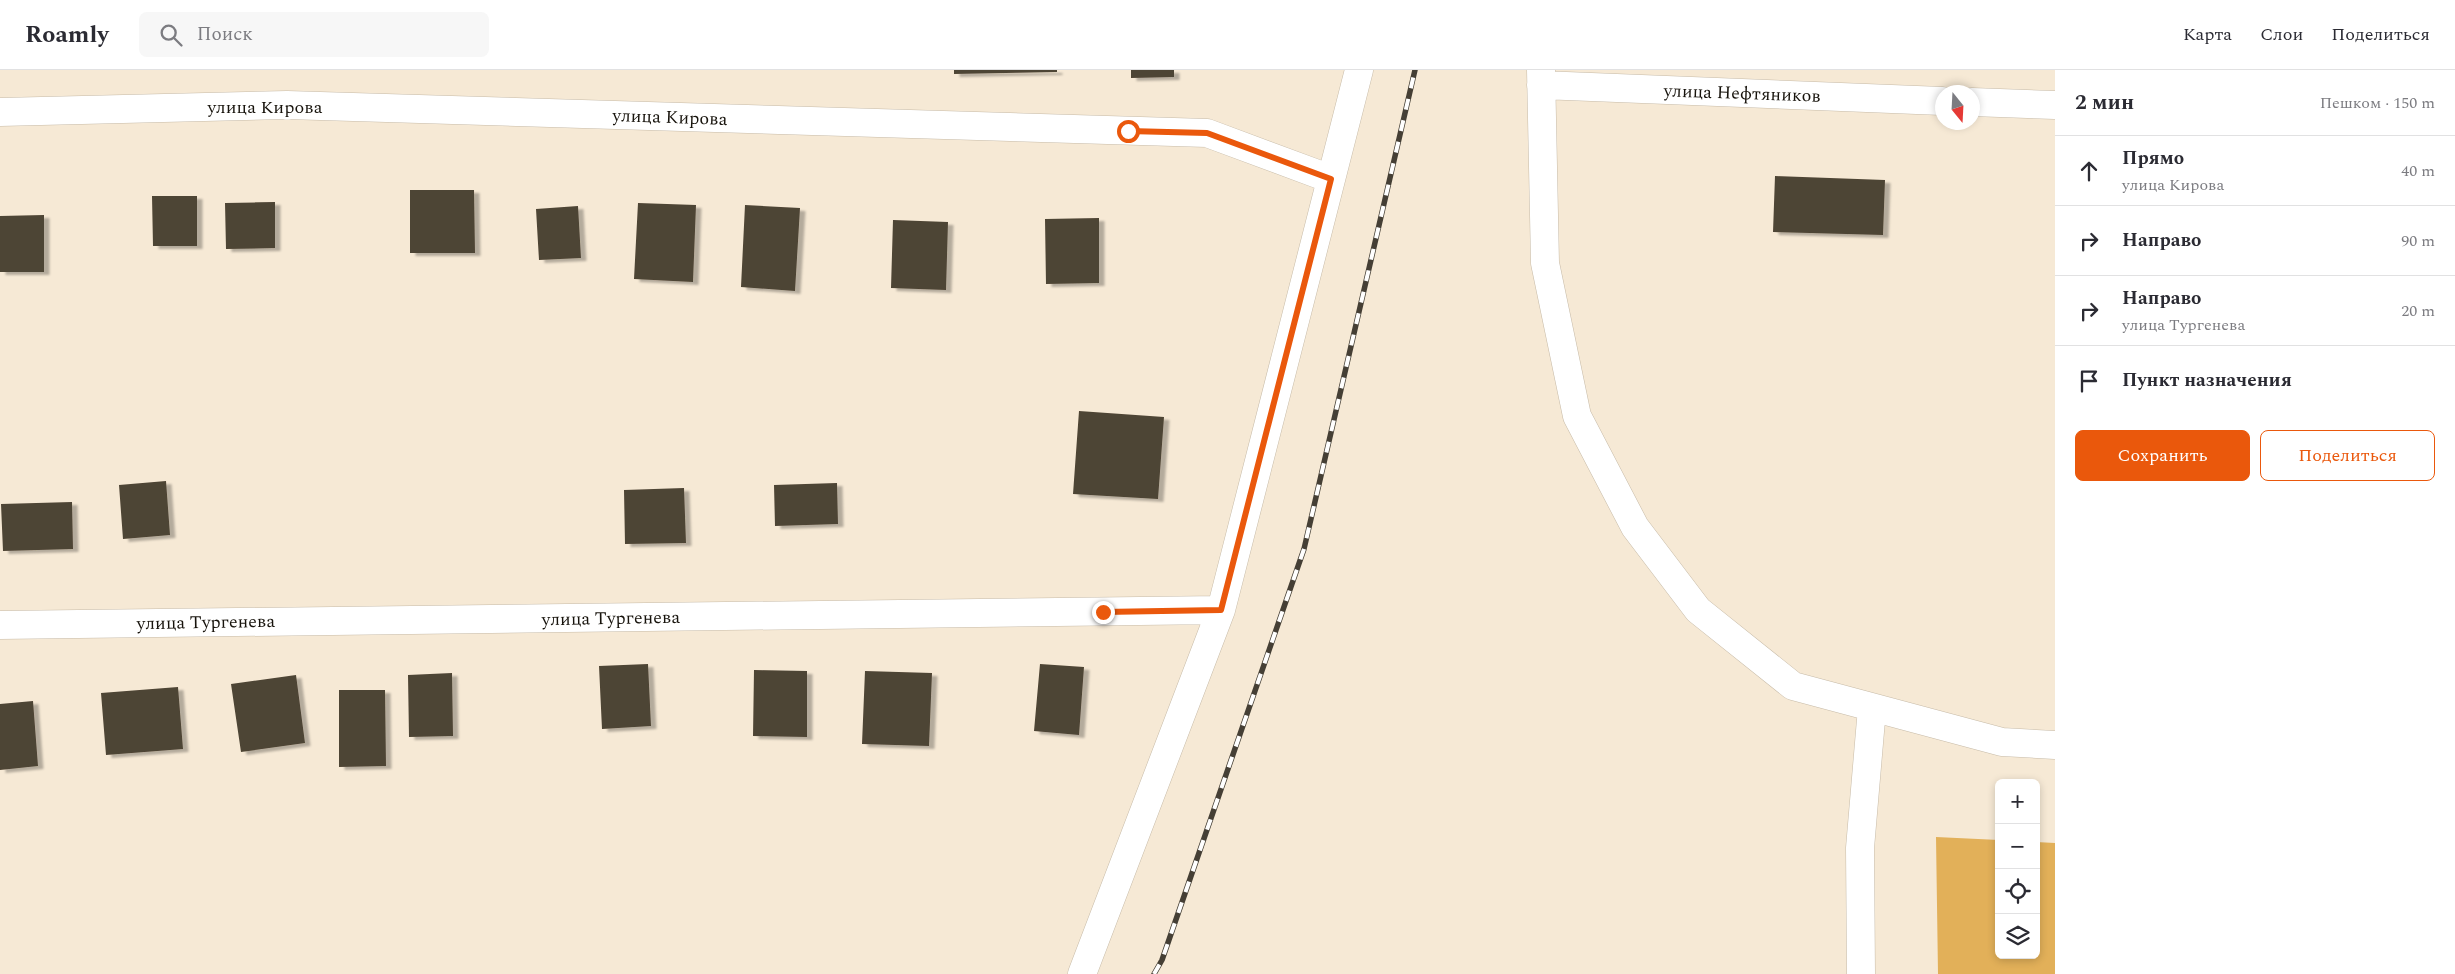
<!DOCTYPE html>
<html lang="ru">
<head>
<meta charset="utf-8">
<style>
	body { margin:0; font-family:Spectral,serif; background:#f7f7f7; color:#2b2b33 }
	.controls { position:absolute; right:15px; bottom:15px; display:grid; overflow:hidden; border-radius:8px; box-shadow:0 2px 8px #0003 }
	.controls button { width:45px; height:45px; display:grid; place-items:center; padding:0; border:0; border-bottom:1px solid #e1e1e2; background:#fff; color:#2b2b33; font:25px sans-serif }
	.compass { position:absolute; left:1935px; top:15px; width:45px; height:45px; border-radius:50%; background:#fff; box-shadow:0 2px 8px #0003; rotate:162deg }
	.stop { position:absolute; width:15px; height:15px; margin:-11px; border:4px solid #ea580c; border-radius:50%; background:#fff }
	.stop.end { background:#ea580c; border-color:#fff; box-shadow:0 1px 5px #0008 }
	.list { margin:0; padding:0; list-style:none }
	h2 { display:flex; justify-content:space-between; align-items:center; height:65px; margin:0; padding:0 20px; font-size:21px }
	h2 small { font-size:16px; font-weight:400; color:#7c7c81 }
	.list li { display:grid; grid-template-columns:32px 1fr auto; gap:15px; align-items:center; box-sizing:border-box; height:70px; padding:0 20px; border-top:1px solid #e1e1e2 }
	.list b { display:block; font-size:19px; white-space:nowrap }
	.list p { margin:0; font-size:16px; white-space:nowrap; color:#7c7c81 }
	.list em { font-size:16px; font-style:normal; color:#7c7c81 }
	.actions { display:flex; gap:10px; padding:15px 20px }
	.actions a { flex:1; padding:11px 0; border:1px solid #ea580c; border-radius:8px; text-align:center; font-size:18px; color:#ea580c }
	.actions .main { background:#ea580c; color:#fff }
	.icon { flex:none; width:28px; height:28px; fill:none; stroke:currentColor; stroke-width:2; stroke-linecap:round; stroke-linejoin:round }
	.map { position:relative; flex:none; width:2055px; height:904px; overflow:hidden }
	header { display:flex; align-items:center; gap:30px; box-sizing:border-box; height:70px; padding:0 25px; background:#fff; border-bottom:1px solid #e1e1e2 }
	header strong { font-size:24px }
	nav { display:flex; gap:28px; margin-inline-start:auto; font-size:18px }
	.search { width:350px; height:45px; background:#f7f7f7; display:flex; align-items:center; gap:12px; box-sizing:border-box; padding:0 18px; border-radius:8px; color:#7c7c81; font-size:19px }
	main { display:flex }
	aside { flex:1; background:#fff }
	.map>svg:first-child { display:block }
</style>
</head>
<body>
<header>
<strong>Roamly</strong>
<div class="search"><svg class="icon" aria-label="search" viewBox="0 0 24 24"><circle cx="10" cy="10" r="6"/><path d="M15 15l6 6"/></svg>Поиск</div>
<nav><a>Карта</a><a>Слои</a><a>Поделиться</a></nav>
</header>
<main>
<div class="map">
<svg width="2055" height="904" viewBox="0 0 2055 904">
	<defs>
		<filter id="shadow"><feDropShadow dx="5.5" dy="3" stdDeviation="1" flood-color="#0004"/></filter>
	</defs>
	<rect width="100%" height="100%" fill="#f6e9d5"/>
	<path fill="#e2b059" d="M1936 767 1999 770V885H2036V772L2055 773V904H1938Z"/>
	<path fill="#4e4434" filter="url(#shadow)" d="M954 0H1057V2L954 4Z
		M1131 0H1174V7L1131 8Z
		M1775 106 1885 110 1883 165 1773 162Z
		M410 120H474L475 183H410Z
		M152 126H197V176H153Z
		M275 132V178L226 179 225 133Z
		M638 133 696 135 693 212 634 209Z
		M745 135 800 138 795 221 741 217Z
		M578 136 581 188 539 190 536 139Z
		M44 145V202H0V146Z
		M1099 148V213L1046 214 1045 149Z
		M893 150 948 152 946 220 891 218Z
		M1079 341 1164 347 1158 429 1073 424Z
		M166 411 170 465 123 469 119 415Z
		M837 413 838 454 775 456 774 415Z
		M684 418 686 473 625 474 624 420Z
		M72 432 73 479 3 481 1 434Z
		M648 594 651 656 602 659 599 596Z
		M1040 594 1084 597 1079 665 1034 661Z
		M754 600 807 601V667L753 666Z
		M865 601 932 603 929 676 862 674Z
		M452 603 453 666 409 667 408 605Z
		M296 605 305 673 241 682 231 614Z
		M178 617 183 679 106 685 101 623Z
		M339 620H385L386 696 339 697Z
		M33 631 38 696 0 700V634Z"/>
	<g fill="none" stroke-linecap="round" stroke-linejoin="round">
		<g stroke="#c7bba8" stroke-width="29">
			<path id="minor" d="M1541 0 1545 193 1577 346 1635 457 1698 540 1793 616 2002 672 2055 675
				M1541 15 1942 31
				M1972 32 2055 35
				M0 42 287 35 1207 63 1331 109
				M0 555 1221 540
				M1082 904 1221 540 1359 0
				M1861 904 1860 778 1872 638"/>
		</g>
		<use href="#minor" stroke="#fff" stroke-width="28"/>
		<g stroke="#453f35" stroke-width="5.5">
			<path id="rail" d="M1154 904 1162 890 1304 479 1415 0"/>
		</g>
		<use href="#rail" stroke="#fff" stroke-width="4" stroke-dasharray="11" stroke-linecap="butt"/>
	</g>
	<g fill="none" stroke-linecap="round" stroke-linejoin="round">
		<path stroke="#ea580c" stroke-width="6" d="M1103 542 1221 540 1331 109 1207 63 1128 61"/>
	</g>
	<g text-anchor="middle" stroke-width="5" stroke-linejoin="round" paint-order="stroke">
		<g font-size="18" fill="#17130c" stroke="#fff">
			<text transform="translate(1742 23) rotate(2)" y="6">улица Нефтяников</text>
			<text x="265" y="43">улица Кирова</text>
			<text transform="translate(670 47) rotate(2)" y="6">улица Кирова</text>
			<text transform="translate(611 548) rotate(-1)" y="6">улица Тургенева</text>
			<text transform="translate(206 552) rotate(-1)" y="6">улица Тургенева</text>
		</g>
	</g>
</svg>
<div class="controls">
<button>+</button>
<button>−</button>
<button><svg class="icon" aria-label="locate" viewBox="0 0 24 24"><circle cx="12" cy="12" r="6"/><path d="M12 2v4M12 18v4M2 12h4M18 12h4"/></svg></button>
<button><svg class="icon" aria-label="layers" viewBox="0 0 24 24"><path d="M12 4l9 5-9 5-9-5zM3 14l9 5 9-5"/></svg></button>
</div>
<svg class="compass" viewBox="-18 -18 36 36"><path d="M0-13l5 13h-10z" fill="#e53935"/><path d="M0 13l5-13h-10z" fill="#7c7c81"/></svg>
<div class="stop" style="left:1128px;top:61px"></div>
<div class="stop end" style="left:1103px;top:542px"></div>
</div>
<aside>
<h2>2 мин<small>Пешком · 150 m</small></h2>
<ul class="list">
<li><svg class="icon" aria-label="ahead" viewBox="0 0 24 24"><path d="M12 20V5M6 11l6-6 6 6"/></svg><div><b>Прямо</b><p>улица Кирова</p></div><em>40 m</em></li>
<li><svg class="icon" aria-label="right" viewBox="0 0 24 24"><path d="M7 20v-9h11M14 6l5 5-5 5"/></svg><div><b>Направо</b></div><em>90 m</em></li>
<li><svg class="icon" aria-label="right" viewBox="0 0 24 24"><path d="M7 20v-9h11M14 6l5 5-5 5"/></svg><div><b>Направо</b><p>улица Тургенева</p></div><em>20 m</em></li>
<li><svg class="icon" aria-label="arrive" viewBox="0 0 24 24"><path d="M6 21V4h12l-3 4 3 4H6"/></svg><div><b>Пункт назначения</b></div></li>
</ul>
<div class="actions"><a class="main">Сохранить</a><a>Поделиться</a></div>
</aside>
</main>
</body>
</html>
